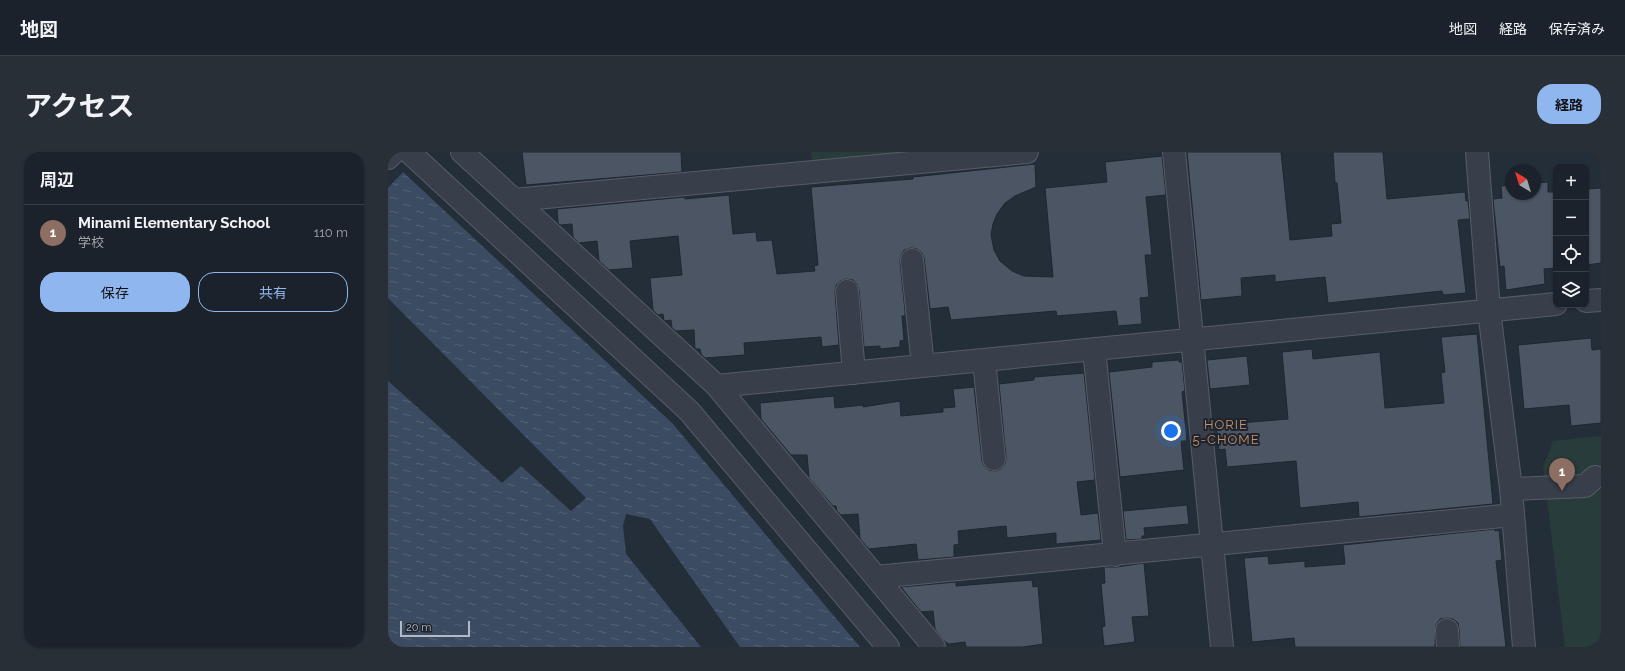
<!DOCTYPE html>
<html lang="ja">
<head>
<meta charset="utf-8">
<style>
	body { margin:0; font-family:Raleway,"Noto Sans JP",sans-serif; background:#282f37; color:#f1f3f6 }
	.controls { position:absolute; right:12px; top:12px; display:grid; overflow:hidden; border-radius:8px; box-shadow:0 1px 3px #0004 }
	.controls button { width:36px; height:36px; display:grid; place-items:center; padding:0; border:0; border-bottom:1px solid #393f47; background:#1b222b; color:#f1f3f6; font:20px sans-serif }
	.compass { position:absolute; left:1117px; top:12px; width:36px; height:36px; border-radius:50%; background:#1b222b; box-shadow:0 1px 3px #0004; rotate:322deg }
	.scale { position:absolute; left:12px; bottom:10px; width:70px; box-sizing:border-box; padding-left:4px; border:2px solid #b3bac5; border-top:0; font-size:11px; line-height:14px; white-space:nowrap; color:#b3bac5; -webkit-text-stroke:3px #1d242e; paint-order:stroke }
	.you { position:absolute; left:783px; top:279px; width:14px; height:14px; margin:-10px; border:3px solid #fff; border-radius:50%; background:#1a73e8; box-shadow:0 0 0 6px #1a73e833 }
	.badge { display:grid; place-items:center; width:26px; height:26px; border-radius:50%; background:#8fb6ef; color:#fff; font-size:13px; font-weight:700 }
	.pin { position:absolute; translate:-50% -33px; filter:drop-shadow(0 1px 2px #0008) }
	.pin::after { content:''; position:absolute; top:21px; width:14px; height:12px; background:inherit; clip-path:polygon(0 0,100% 0,50% 100%) }
	.list { margin:0; padding:0; list-style:none }
	h2 { display:flex; justify-content:space-between; align-items:center; height:52px; margin:0; padding:0 16px; font-size:17px }
	h2 small { font-size:13px; font-weight:400; color:#a0a4a9 }
	.list li { display:grid; grid-template-columns:26px 1fr auto; gap:12px; align-items:center; box-sizing:border-box; height:56px; padding:0 16px; border-top:1px solid #393f47 }
	.list b { display:block; font-size:15px; white-space:nowrap }
	.list p { margin:0; font-size:13px; white-space:nowrap; color:#a0a4a9 }
	.list em { font-size:13px; font-style:normal; color:#a0a4a9 }
	.actions { display:flex; gap:8px; padding:12px 16px }
	.actions a { flex:1; padding:9px 0; border:1px solid #8fb6ef; border-radius:16px; text-align:center; font-size:14px; color:#8fb6ef }
	.actions .main { background:#8fb6ef; color:#111 }
	.icon { flex:none; width:22px; height:22px; fill:none; stroke:currentColor; stroke-width:2; stroke-linecap:round; stroke-linejoin:round }
	.map { position:relative; flex:none; width:1213px; height:495px; overflow:hidden; border-radius:16px }
	header { display:flex; align-items:center; gap:24px; box-sizing:border-box; height:56px; padding:0 20px; background:#1b222b; border-bottom:1px solid #393f47 }
	header strong { font-size:19px }
	nav { display:flex; gap:22px; margin-inline-start:auto; font-size:14px }
	.intro { display:flex; align-items:center; justify-content:space-between; box-sizing:border-box; height:96px; padding:0 24px }
	h1 { margin:0; font-size:28px }
	.button { padding:10px 18px; border-radius:16px; background:#8fb6ef; color:#111; font-size:14px; font-weight:700 }
	main { display:flex; gap:24px; padding:0 24px }
	aside { flex:1; background:#1b222b; border-radius:16px; box-shadow:0 1px 3px #0004 }
	.map>svg:first-child { display:block }
</style>
</head>
<body>
<header>
<strong>地図</strong>
<nav><a>地図</a><a>経路</a><a>保存済み</a></nav>
</header>
<div class="intro"><h1>アクセス</h1><a class="button">経路</a></div>
<main>
<aside>
<h2>周辺<small></small></h2>
<ul class="list">
<li><span class="badge" style="background:#8d6e63">1</span><div><b>Minami Elementary School</b><p>学校</p></div><em>110 m</em></li>
</ul>
<div class="actions"><a class="main">保存</a><a>共有</a></div>
</aside>
<div class="map">
<svg width="1213" height="495" viewBox="0 0 1213 495">
	<defs>
		<pattern id="water-ripples" width="26" height="14" patternUnits="userSpaceOnUse"><rect width="26" height="14" fill="#3b4b61"/><path d="M2 4q2-2 4 0t4 0M15 11q2-2 4 0t4 0" fill="none" stroke="#556376"/></pattern>
	</defs>
	<rect width="100%" height="100%" fill="#242e39"/>
	<path fill="#293c3c" d="M423 0H522L424 9Z
		M1213 284V495H1177L1155 315 1165 289Z"/>
	<path fill="url(#water-ripples)" d="M15 20 285 272 472 495H352L262 367 238 362 235 374 238 402 313 495H0V229L114 331 133 314 183 359 198 346 0 146V36Z"/>
	<path fill="#4b5563" stroke="#1f2630" d="M134 0H293L294 20 138 33Z
		M799 0H893L902 88 944 84 943 72 953 71 949 31H947L945 0H995L999 47 1077 40 1078 49H1080L1082 67 1070 68 1078 141 1055 143 1054 139 940 151 937 125 887 130V123L853 126 854 144 813 148Z
		M774 4 778 43 758 45 764 103H757L761 145 752 146 754 172 730 174 728 159 669 164 668 159 563 168 560 155 542 157 536 106 534 101 529 97 523 96 516 98 513 103 512 109 517 159V164H514L516 188 512 189V195L492 197V194L476 195 471 138 469 132 465 128 458 127 452 129 448 133 447 140 451 193 434 195 433 185 356 191 357 203 317 206 313 202 312 197H307L306 178 288 179 284 176 283 168 276 169 275 162 270 163 265 158 262 126 294 123 290 84 242 89 245 116 221 118 211 109 209 89 191 91 185 85 184 72 172 73 170 71 169 57 296 45 297 47 341 43 345 82 368 80 369 89 384 88 389 122 427 119 426 114 430 113 423 35 525 27V25L647 12 648 35 627 44 617 51 609 62 605 72 603 83 606 98 612 109 624 119 636 124 665 125 657 36 719 30 717 10Z
		M1160 30V40H1168V116L1156 117 1157 132 1118 138 1116 114 1112 115 1105 47 1114 46 1113 34 1123 33V42H1147V31Z
		M1213 36V111L1198 113V37Z
		M1089 182 1105 352 971 365 970 350 912 356 908 309 839 315 837 297 831 298 828 273 900 267 894 200 924 197 925 207 992 200 997 256 1056 251 1053 221 1057 220 1053 185Z
		M1203 186 1204 198 1213 197V271L1183 274 1181 253 1136 257 1130 193Z
		M859 204 862 233 822 237 819 208Z
		M790 208 791 210H794L797 239 794 240 799 289H793L796 318 732 325 721 220 764 215V210Z
		M696 221 707 328 689 330 693 363 710 361 713 388 668 392V381L619 386 618 374 570 379 571 392 566 393V405L530 408 528 392 481 397 472 387 470 362 453 363 449 359 448 354H445L421 326 419 303H403L373 267 372 251 446 244 447 256 475 253V255L512 249 513 264 555 260V256L567 255 565 237 586 235 594 309 596 314 601 318 608 319 613 317 617 312 618 306 611 232 646 228V225Z
		M799 353 801 372 756 376 757 384H754V387L738 388 735 359Z
		M1107 377V379L1111 378 1114 408 1108 409 1118 495H1072L1071 477 1070 471 1065 467 1059 466 1052 467 1048 473 1047 495H907L906 486 864 490 856 406 880 404 881 412 917 409V415L957 412 955 393Z
		M756 411 761 464 744 465 747 490 716 494 714 475 717 474 713 432 717 431 716 415H729Z
		M644 428 645 435 650 434 655 492 635 495H578L577 490 561 492 556 489 547 477 545 459 533 460 513 435 568 430V434Z"/>
	<g fill="none" stroke-linecap="round" stroke-linejoin="round">
		<g stroke="#565d67" stroke-width="24">
			<path id="minor" d="M21 0 301 259 500 495
				M74 0 329 234 546 495
				M786 0 834 495
				M1089 0 1101 158 1123 337 1136 495
				M0 6 6 0
				M126 48 639 0
				M524 108 535 214
				M459 139 466 221
				M1198 149 1213 148
				M706 197 727 403
				M596 208 606 307
				M329 234 1168 152
				M1123 337 1197 334 1207 325
				M488 425 1125 363
				M1059 478 1060 495"/>
		</g>
		<use href="#minor" stroke="#383f4a" stroke-width="22"/>
	</g>
	<g text-anchor="middle" stroke-width="4" stroke-linejoin="round" paint-order="stroke">
		<g font-size="13" letter-spacing="1" fill="#cb9168" stroke="#1d242e">
			<text x="838" y="277">HORIE<tspan x="838" dy="15">5-CHOME</tspan></text>
		</g>
	</g>
</svg>
<div class="controls">
<button>+</button>
<button>−</button>
<button><svg class="icon" aria-label="locate" viewBox="0 0 24 24"><circle cx="12" cy="12" r="6"/><path d="M12 2v4M12 18v4M2 12h4M18 12h4"/></svg></button>
<button><svg class="icon" aria-label="layers" viewBox="0 0 24 24"><path d="M12 4l9 5-9 5-9-5zM3 14l9 5 9-5"/></svg></button>
</div>
<svg class="compass" viewBox="-18 -18 36 36"><path d="M0-13l5 13h-10z" fill="#e53935"/><path d="M0 13l5-13h-10z" fill="#a0a4a9"/></svg>
<div class="scale">20 m</div>
<div class="you"></div>
<div class="pin badge" style="left:1174px;top:339px;background:#8d6e63">1</div>
</div>
</main>
</body>
</html>
